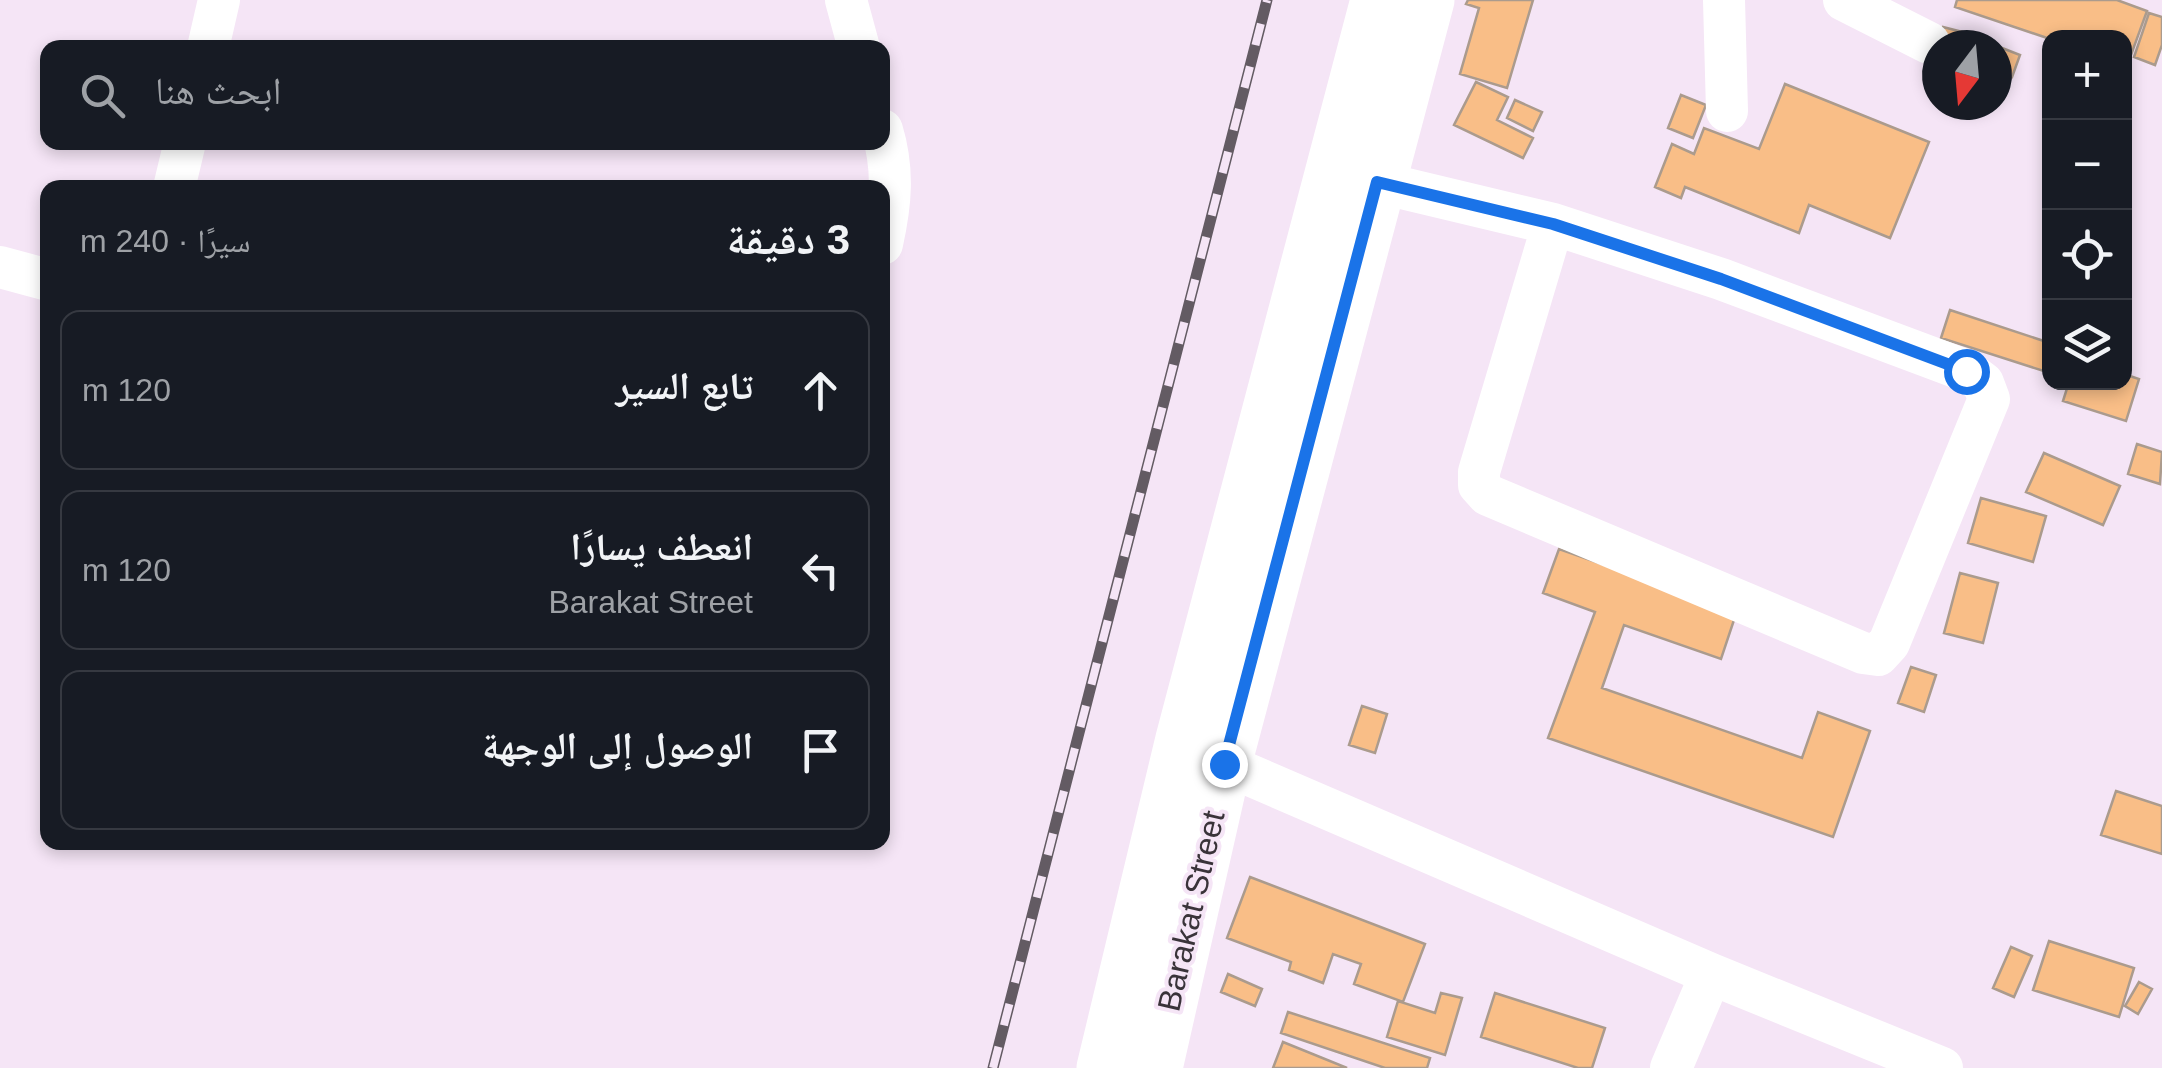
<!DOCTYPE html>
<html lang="ar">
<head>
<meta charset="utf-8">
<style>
	body { margin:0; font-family:Arial,"Noto Naskh Arabic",sans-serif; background:#242831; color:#f1f3f6; direction:rtl }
	.controls { position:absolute; right:30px; top:30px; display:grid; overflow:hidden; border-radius:20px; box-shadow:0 5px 15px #0003 }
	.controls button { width:90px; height:90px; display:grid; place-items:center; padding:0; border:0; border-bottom:2px solid #363941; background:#171b24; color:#f1f3f6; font:50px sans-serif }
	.compass { position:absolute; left:1922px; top:30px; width:90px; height:90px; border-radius:50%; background:#171b24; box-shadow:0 5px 15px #0003; rotate:196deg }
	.stop { position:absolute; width:30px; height:30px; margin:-22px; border:8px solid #1a73e8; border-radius:50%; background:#fff }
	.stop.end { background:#1a73e8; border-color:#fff; box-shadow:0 2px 10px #0008 }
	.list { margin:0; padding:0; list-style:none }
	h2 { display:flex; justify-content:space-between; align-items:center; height:130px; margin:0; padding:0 40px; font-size:42px }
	h2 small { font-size:32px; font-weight:400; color:#9ea1a6 }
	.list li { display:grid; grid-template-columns:65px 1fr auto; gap:30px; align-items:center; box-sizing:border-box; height:160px; margin:0 20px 20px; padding:0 20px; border:2px solid #363941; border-radius:20px }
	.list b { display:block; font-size:38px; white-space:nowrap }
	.list p { margin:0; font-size:32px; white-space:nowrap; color:#9ea1a6 }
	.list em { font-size:32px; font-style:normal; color:#9ea1a6 }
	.icon { flex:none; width:55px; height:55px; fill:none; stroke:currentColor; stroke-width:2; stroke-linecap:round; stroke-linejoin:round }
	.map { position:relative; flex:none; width:2162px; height:1068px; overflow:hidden; direction:ltr }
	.search { position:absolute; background:#171b24; box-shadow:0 5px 15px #0003; left:40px; top:40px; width:850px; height:110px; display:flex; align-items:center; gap:25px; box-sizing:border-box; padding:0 35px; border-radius:20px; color:#9ea1a6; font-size:38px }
	.panel { position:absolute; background:#171b24; box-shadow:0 5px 15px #0003; left:40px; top:180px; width:850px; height:670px; border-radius:20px; direction:rtl }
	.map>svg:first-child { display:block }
</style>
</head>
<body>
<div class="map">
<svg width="2162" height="1068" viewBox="0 0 2162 1068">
	<rect width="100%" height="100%" fill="#f5e5f6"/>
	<path fill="#f9be87" stroke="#ab9b8d" stroke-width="2.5" d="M1468 0H1533L1507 88 1460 74 1479 8 1466 4Z
		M1957 0H2117L2147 11 2127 66 2124 65V38L2050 39 1955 7Z
		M2149 13 2162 17V45L2155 65 2134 57Z
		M1943 27 1974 35 1971 45H1938Z
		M1997 46 2020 55 2012 77 1997 71Z
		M1476 82 1508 97 1497 120 1533 138 1523 158 1454 125Z
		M1785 84 1929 142 1890 238 1809 205 1799 233 1685 187 1681 198 1655 187 1672 144 1694 154 1704 128 1759 149Z
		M1681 95 1706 105 1693 138 1668 128Z
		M1515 100 1542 112 1533 131 1507 118Z
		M1950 310 2050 343V373L1941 338Z
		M2124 374 2139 379 2126 421 2063 401 2069 382H2124Z
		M2137 444 2162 452 2160 484 2128 474Z
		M2044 453 2120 486 2103 525 2026 492Z
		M1981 498 2046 516 2033 562 1968 543Z
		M1559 549 1737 611 1721 659 1624 625 1602 688 1802 758 1818 712 1870 731 1833 837 1548 738 1595 612 1543 593Z
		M1960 573 1998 583 1983 643 1944 633Z
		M1911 667 1936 675 1924 712 1898 703Z
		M1362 706 1387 714 1375 753 1349 745Z
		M2116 791 2162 806V854L2101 835Z
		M1250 877 1425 944 1403 1002 1354 984 1361 964 1333 954 1323 983 1289 970 1291 962 1227 938Z
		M2049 941 2134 968 2119 1017 2033 990Z
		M2011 947 2032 956 2014 997 1993 988Z
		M1228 974 1262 989 1255 1006 1221 992Z
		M2139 982 2152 989 2138 1014 2125 1006Z
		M1441 993 1462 998 1445 1055 1387 1037 1398 1001 1435 1013Z
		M1495 993 1605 1028 1592 1068H1578L1481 1037Z
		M1288 1012 1430 1058 1427 1068H1385L1281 1033Z
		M1283 1042 1347 1068H1273Z"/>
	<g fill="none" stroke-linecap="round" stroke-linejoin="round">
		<path stroke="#fff" stroke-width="42" d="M846 0 859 48
			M1724 0 1727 111
			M1844 0 1929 43
			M208 48 219 0
			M882 130C894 170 891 203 882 244
			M1377 182 1553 224 1721 279 1967 371 1983 383 1989 399 1889 643 1878 655 1863 653 1488 495 1479 485V472L1553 224
			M174 188 185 142
			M0 267 48 280
			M1224 764 1711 974 1942 1068
			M1671 1068 1711 974"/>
		<path stroke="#fff" stroke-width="55" d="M1104 1068 1183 739 1378 0
			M1155 1068 1224 764 1427 0"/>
		<g stroke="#635b63" stroke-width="11">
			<path id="rail" d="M993 1068 1267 0"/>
		</g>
		<use href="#rail" stroke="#f5e5f6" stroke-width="8" stroke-dasharray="22" stroke-linecap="butt"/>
	</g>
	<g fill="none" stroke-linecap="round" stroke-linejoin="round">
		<path stroke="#1a73e8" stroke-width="12" d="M1224 764 1377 182 1553 224 1721 279 1966 371"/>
	</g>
	<g text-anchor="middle" stroke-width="8" stroke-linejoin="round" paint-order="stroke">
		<g font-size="32" fill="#393339" stroke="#f5e5f6">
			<text transform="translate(1191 911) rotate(-77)" y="11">Barakat Street</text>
		</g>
	</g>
</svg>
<div class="controls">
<button>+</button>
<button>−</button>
<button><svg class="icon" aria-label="locate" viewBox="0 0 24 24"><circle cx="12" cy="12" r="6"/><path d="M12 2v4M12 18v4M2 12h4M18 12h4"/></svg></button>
<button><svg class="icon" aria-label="layers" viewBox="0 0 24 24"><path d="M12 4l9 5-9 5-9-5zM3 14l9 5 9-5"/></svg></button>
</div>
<svg class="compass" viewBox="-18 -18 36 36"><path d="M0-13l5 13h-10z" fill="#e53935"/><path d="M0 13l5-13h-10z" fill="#9ea1a6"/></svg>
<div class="stop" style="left:1966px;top:371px"></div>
<div class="stop end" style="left:1224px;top:764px"></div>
<div class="search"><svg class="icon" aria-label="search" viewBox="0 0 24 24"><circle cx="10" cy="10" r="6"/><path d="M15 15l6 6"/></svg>ابحث هنا</div>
<section class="panel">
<h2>3 دقيقة<small>سيرًا · 240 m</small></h2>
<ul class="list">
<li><svg class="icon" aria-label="ahead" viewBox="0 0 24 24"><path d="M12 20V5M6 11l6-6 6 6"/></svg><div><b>تابع السير</b></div><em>120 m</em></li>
<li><svg class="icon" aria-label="left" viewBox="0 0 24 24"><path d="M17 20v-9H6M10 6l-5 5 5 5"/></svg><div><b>انعطف يسارًا</b><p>Barakat Street</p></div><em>120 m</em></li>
<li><svg class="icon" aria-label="arrive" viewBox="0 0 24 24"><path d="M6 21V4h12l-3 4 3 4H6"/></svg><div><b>الوصول إلى الوجهة</b></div></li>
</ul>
</section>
</div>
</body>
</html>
